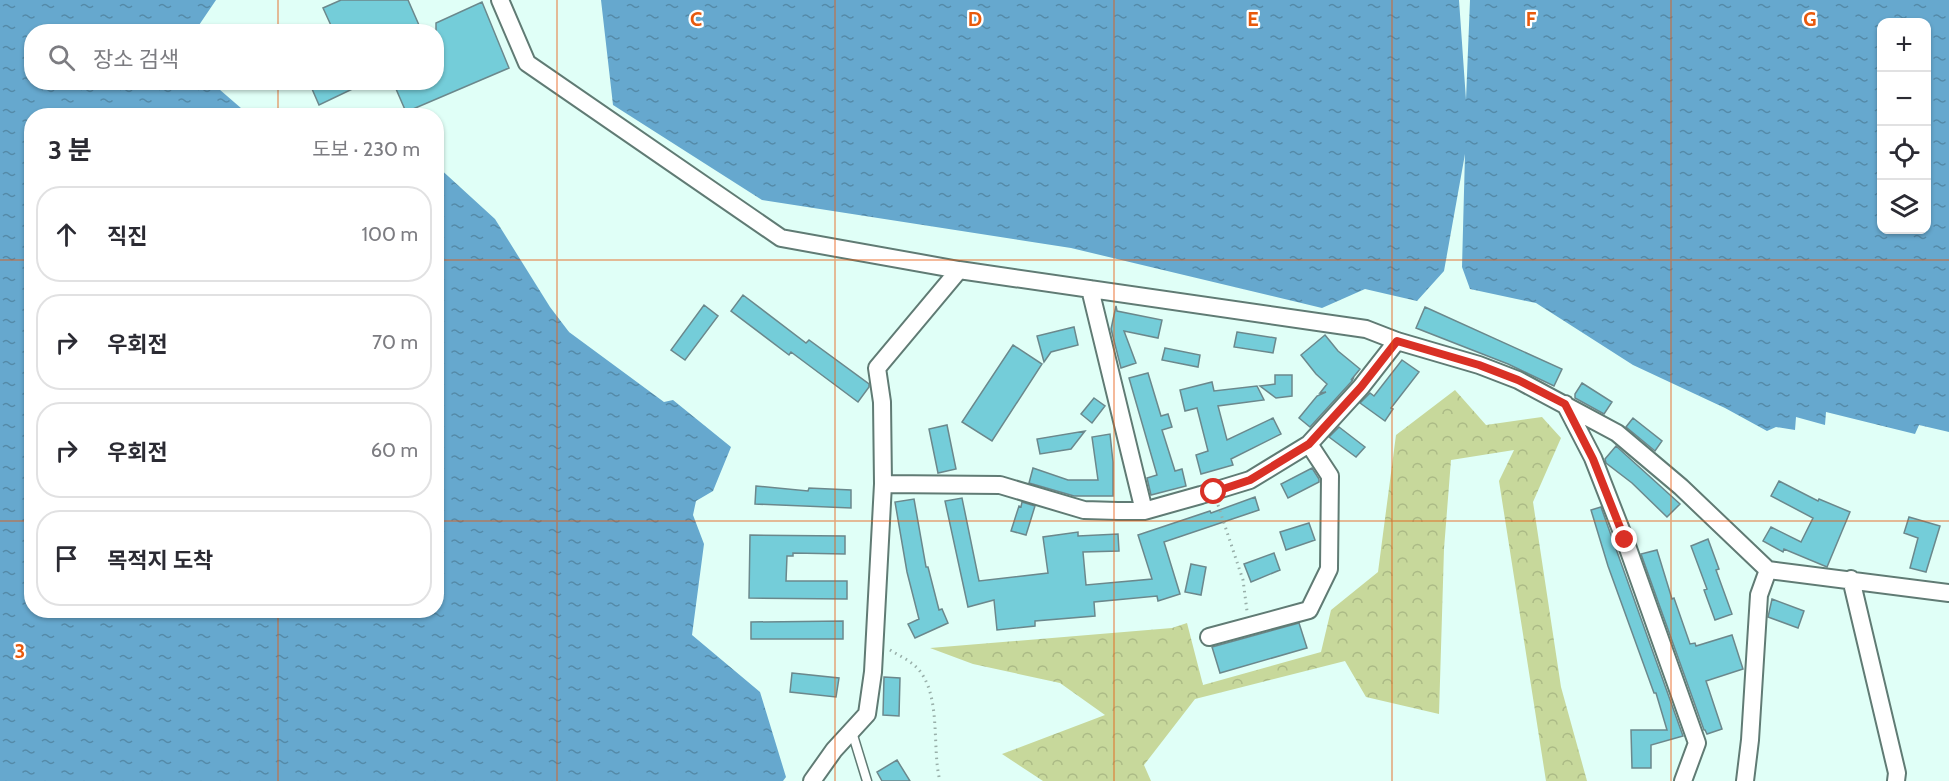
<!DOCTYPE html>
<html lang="ko">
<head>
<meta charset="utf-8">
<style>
	body { margin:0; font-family:Cabin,"Noto Sans KR",sans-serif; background:#f2f2f3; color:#2b2b33 }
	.controls { position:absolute; right:18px; top:18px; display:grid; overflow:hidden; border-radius:12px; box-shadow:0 2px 4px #0004 }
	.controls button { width:54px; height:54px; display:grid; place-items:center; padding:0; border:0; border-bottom:2px solid #e1e1e2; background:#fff; color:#2b2b33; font:30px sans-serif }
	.stop { position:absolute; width:18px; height:18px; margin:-14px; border:4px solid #d93025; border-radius:50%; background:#fff }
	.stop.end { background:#d93025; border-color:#fff; box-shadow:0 2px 6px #0008 }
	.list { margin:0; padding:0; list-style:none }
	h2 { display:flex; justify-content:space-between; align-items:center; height:78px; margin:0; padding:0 24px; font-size:26px }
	h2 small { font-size:20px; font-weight:400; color:#7c7c81 }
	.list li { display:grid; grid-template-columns:39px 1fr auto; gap:18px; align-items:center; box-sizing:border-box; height:96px; margin:0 12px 12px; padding:0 12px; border:2px solid #e1e1e2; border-radius:24px }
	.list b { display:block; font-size:22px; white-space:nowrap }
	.list em { font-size:20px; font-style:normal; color:#7c7c81 }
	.icon { flex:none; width:33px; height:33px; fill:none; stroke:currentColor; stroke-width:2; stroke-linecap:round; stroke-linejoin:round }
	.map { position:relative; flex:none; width:1949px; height:781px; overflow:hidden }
	.search { position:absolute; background:#fff; box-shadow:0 2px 4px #0004; left:24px; top:24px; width:420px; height:66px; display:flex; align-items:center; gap:15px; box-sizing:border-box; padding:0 21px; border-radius:24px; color:#7c7c81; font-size:22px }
	.panel { position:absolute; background:#fff; box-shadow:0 2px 4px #0004; left:24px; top:108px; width:420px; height:510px; border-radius:24px }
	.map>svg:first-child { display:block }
</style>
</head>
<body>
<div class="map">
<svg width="1949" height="781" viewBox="0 0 1949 781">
	<defs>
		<pattern id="forest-crowns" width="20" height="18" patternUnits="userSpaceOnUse" patternTransform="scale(1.5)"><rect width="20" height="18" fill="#c7d89b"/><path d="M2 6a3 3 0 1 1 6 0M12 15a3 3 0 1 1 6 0" fill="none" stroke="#abba86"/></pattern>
		<pattern id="water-ripples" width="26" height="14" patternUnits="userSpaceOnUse" patternTransform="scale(1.5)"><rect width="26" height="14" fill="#66a8ce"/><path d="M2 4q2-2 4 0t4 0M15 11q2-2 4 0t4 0" fill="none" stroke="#548aa8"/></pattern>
	</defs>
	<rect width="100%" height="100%" fill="#e0fff7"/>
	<path fill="url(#forest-crowns)" d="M1455 390 1486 425 1542 417 1561 438 1533 502 1561 687 1587 781H1546L1499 481 1514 450 1451 460 1444 549 1439 714 1366 697 1345 661 1195 699 1144 765 1151 781H1043L1002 754 1105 715 1060 683 973 664 930 648 1172 628 1187 623 1203 685 1321 652 1331 610 1378 572 1396 435Z"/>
	<path fill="url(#water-ripples)" fill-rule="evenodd" d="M0 0H216L195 31 32 32V82L212 83 249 115 32 116V610H436L437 166 495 219 550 307 569 332 664 402 673 400 731 447 713 491 696 501 693 515 704 544 692 635 760 692 786 777 783 781H0Z
		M601 0H1459L1466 100 1470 0H1949V432L1919 425 1915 434 1826 412 1825 425 1796 417 1795 430 1776 427 1767 431 1725 408 1633 365 1536 303 1470 289 1462 267 1465 154 1444 271 1417 301 1365 289 1322 308 1071 248 762 200 613 105ZM1882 22H1926V230H1882Z"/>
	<path fill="#74cdd9" stroke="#6b888c" stroke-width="1.5" d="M341 0H408L422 32H334L323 8Z
		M482 2 509 68 406 112 393 82H436V23Z
		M309 82H367L319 105Z
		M743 295 806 343 809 340 869 384V387L858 402 791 352 789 355 731 311Z
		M704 305 718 316 685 360 671 350Z
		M1116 306 1117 311 1162 320 1158 338 1124 331 1136 363 1121 368 1111 329Z
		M1425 307 1562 369 1554 386 1508 364 1416 328Z
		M1074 327 1078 345 1051 352 1044 362 1037 336Z
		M1237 332 1276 338 1273 353 1234 347Z
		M1325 335 1338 351 1360 369 1351 380 1353 379 1352 381 1310 427 1299 418 1317 396 1326 392 1320 393 1327 384 1316 374 1301 355Z
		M1013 345 1042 364 992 441 962 422Z
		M1165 348 1200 355 1198 367 1162 360Z
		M1402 360 1419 372 1391 408 1393 409 1385 421 1360 403 1370 393 1374 396Z
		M1148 373 1161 416 1168 414 1172 427 1162 430 1175 471 1182 469 1186 486 1151 495 1147 478 1157 475 1129 378Z
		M1275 375H1292V396L1276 398 1260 386 1275 384Z
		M1212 382 1214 391 1257 386 1264 400 1218 406 1227 440 1273 418 1281 434 1231 459 1233 465 1201 474 1196 455 1208 451 1197 408 1185 411 1180 390Z
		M1582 383 1612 402 1604 414 1575 398V394Z
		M1094 398 1105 406 1092 423 1081 414Z
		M1633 418 1662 441 1655 451 1626 427Z
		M947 425 956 469 938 473 929 429Z
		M1339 427 1365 447 1356 457 1329 437Z
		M1085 431 1071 449 1040 454 1037 439Z
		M1110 434 1113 462V496H1074L1029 483 1033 468 1068 480H1098L1092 437Z
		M1616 446 1680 504 1667 517 1632 483 1606 463 1605 459Z
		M1312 468 1319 479V482L1288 498 1281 484Z
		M1779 481 1818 501 1819 499 1850 512 1827 567 1784 549 1783 552 1763 541 1771 527 1801 542 1813 518 1771 496Z
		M756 486 808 491 809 488 851 490V508L755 504Z
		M1255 497 1259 510 1164 542 1180 594 1158 601 1157 596 1094 602 1095 616 1035 621V626L997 630 994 600 968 607 945 501 962 498 979 581 1048 573 1043 537 1078 532V536L1118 534 1119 551 1083 552 1086 585 1152 579 1138 535 1210 511 1211 513Z
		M914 499 926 567H928L939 610 942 609 948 623 915 638 908 624 919 619 907 572 895 502Z
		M1022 502 1035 506 1026 535 1011 531 1019 506 1021 507Z
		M1601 507 1683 736 1651 745V768H1632L1631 730H1667L1656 693H1654L1608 566 1591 510Z
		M1909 517 1940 526 1926 572 1910 568 1918 538 1904 533Z
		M1309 523 1315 540 1286 550 1280 532Z
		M750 535 845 536V554L793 553V556H787L786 581H847V599L749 598Z
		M1708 539 1719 569 1716 570 1732 614 1715 620 1704 590 1707 589 1691 546Z
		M1657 550 1672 599 1674 598 1690 644 1695 643 1696 646 1732 635 1743 669 1706 681 1722 729 1707 734 1705 730H1704L1641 554Z
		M1274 553 1280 570 1251 582 1244 564Z
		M1191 564 1206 567 1201 595 1185 592Z
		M1772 599 1804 611 1798 628 1768 617Z
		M843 621V639H751V622Z
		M1299 623 1307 648 1220 673 1212 647Z
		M792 673 839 678 836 697 790 692Z
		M884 677 900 678 899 716 883 715Z
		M897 760 910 781H882L877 772Z"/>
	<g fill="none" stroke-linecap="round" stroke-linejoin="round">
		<g stroke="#607b74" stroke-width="11">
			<path id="service" d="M852 732 867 781"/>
		</g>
		<g stroke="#607b74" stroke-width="20">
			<path id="minor" d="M500 0 527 63 781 238 959 270 1366 329 1397 341 1479 365 1518 380 1617 433 1681 487 1768 570 1949 593
				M1090 289 1144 511
				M1565 404 1593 458 1625 540 1697 743 1683 781
				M883 484 882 402 877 368 959 270
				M1851 579 1897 773 1896 781
				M1209 637 1309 610 1329 569 1330 476 1309 444
				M812 781 834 750 867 714 873 672 883 484 1000 485 1084 510 1118 511H1144L1201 495 1250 480 1309 444 1361 387 1397 341
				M1745 781 1750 740 1759 595 1768 570"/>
		</g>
		<path stroke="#98afa9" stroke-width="3" stroke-dasharray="1.5 4.5" stroke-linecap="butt" d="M1218 505 1243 580 1247 611
			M890 650C898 655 907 659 914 665 943 690 931 747 940 781"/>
		<use href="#service" stroke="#fff" stroke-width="8"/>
		<use href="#minor" stroke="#fff" stroke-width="16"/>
	</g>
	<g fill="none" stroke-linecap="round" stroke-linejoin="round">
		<path stroke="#d93025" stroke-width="8" d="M1214 492 1250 480 1309 444 1361 387 1397 341 1479 365 1518 380 1565 404 1593 459 1625 540"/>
	</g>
	<path fill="none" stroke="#e8590c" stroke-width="1.5" stroke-opacity="0.55" d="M278 0V32M557 0V781M835 0V781M1114 0V781M1392 0V781M1671 0V781M278 82V116M0 260H32M436 260H1949M0 521H32M436 521H1949M278 610V781"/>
	<g font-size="20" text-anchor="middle" font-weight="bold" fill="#e8590c" stroke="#fff" stroke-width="4.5" stroke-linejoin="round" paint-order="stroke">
		<text x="696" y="26">C</text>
		<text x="975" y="26">D</text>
		<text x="1253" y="26">E</text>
		<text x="1531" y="26">F</text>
		<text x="1810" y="26">G</text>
		<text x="20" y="658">3</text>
	</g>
</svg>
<div class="controls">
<button>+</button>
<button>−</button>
<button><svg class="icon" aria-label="locate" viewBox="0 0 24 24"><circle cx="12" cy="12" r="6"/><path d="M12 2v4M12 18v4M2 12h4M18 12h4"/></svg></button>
<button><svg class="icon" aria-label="layers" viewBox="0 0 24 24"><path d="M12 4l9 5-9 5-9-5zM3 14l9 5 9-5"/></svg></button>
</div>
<div class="stop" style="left:1214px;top:492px"></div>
<div class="stop end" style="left:1625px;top:540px"></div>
<div class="search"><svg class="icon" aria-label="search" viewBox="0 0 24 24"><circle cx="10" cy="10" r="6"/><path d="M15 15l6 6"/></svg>장소 검색</div>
<section class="panel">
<h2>3 분<small>도보 · 230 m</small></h2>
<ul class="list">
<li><svg class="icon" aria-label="ahead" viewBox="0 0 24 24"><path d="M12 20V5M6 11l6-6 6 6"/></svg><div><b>직진</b></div><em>100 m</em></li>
<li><svg class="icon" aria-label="right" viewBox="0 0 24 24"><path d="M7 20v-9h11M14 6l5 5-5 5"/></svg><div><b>우회전</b></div><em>70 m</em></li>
<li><svg class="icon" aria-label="right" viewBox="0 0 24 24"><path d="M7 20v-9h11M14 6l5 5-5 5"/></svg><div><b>우회전</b></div><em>60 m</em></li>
<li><svg class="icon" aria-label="arrive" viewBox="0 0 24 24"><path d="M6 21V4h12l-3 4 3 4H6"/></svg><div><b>목적지 도착</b></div></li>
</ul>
</section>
</div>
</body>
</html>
